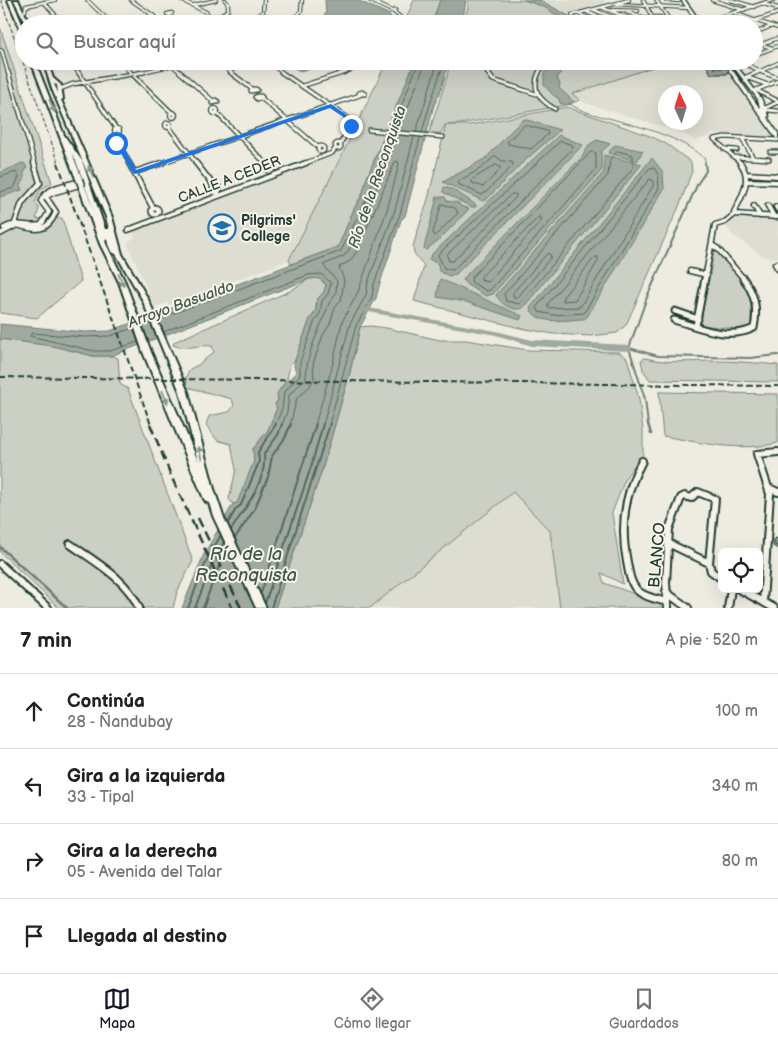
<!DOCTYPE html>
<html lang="es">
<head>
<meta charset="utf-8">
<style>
	body { margin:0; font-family:"Balsamiq Sans",sans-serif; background:#f2f2f2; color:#202124 }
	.controls { position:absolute; right:15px; bottom:15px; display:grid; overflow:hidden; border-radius:8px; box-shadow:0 5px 20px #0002 }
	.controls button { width:45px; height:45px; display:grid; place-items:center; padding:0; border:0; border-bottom:1px solid #e0e0e0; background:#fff; color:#202124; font:25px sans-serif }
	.compass { position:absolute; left:658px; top:85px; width:45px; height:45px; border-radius:50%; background:#fff; box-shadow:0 5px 20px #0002; rotate:356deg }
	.stop { position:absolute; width:15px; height:15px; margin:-11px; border:4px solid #1a73e8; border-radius:50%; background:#fff }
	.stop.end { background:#1a73e8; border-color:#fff; box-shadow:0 1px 5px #0008 }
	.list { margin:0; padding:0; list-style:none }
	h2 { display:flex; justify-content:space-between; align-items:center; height:65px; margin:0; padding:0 20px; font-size:21px }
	h2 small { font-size:16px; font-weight:400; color:#757577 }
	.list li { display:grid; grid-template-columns:32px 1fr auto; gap:15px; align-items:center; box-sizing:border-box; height:75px; padding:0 20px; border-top:1px solid #e0e0e0 }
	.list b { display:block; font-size:19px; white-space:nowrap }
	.list p { margin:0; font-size:16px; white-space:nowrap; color:#757577 }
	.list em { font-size:16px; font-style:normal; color:#757577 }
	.icon { flex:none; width:28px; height:28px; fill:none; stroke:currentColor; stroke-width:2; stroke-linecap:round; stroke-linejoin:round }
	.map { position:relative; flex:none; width:778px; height:608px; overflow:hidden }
	.search { position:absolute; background:#fff; box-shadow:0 5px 20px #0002; left:15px; right:15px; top:15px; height:55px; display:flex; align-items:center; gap:12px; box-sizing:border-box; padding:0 18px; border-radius:28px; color:#757577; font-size:19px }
	.sheet { height:365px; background:#fff }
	nav { display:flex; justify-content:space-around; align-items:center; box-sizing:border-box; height:70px; border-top:1px solid #e0e0e0; background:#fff; font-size:14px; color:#757577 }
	nav a { display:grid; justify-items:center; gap:2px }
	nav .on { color:#111827 }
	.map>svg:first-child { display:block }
</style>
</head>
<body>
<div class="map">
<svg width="778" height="608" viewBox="0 0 778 608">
	<rect width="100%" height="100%" fill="#eeece1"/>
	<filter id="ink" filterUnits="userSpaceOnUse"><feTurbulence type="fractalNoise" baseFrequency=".02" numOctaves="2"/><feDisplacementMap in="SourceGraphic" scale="10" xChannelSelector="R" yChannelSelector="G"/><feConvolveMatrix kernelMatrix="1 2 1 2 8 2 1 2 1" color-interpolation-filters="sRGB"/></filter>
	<g filter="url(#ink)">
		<path fill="#ddddd2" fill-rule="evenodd" d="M542 0H604L605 4 569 14Z
			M645 61H721L776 138 713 134 695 141 685 134 664 127 585 103 571 94 655 66ZM666 92H696V122H666Z
			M345 149 289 260 169 305 167 303 155 307 127 243 135 237 132 230Z
			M738 216 778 219V258L764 257 733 235 725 225Z
			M513 492 550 530 560 608H370Z"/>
		<path fill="#cccfc4" stroke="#76867c" d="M414 0H440L432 24H404Z
			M468 0H540L568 16 559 17 567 24H463L468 7Z
			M0 27 52 183 41 189 35 202 39 209 36 219 62 218 81 281 37 318 0 313Z
			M387 61H415L366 180C366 192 358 199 354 209 348 222 344 235 338 247L291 264 289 260 345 149Z
			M451 61H574V65H576C602 62 632 55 656 66L572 94 580 100 566 105 460 124 445 125 441 133H429C436 109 445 86 451 61Z
			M567 107 650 136 665 143 691 162 692 171 680 204 626 325 617 333 591 336 554 334 520 328 414 301 424 266 414 253 413 246 428 199 446 125H470Z
			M716 250 746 284 751 295V324L747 328 738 329 700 325 714 251Z
			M319 278 326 285 324 292 316 303V311L310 319 295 360 290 365 287 379 280 389 278 400 275 404 277 408 268 430 253 449 254 461 248 478 237 503 233 504 229 499 236 470 231 444 217 440 206 425 209 416 229 412 234 406 232 399 187 387 186 377 190 369 198 365 214 352 212 346C199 344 185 351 173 345L174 342 290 291 309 279Z
			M371 326 386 328 440 340H466L528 350 619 352 627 358 639 399 643 430V454L626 477 612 513 623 584 601 573 604 583 660 603 661 608H560L550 531 513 492 370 608H275L322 470 350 372 360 327Z
			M0 339 53 346 93 356H114L118 358 120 384 128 389 193 561 177 592 173 608H59L0 552Z
			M645 358C670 364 691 361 715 361 736 361 757 363 778 365V382L650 380 643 370 641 360Z
			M659 392 778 394V443C740 452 701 443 663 436Z"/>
		<path fill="#9fa99f" stroke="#6c7e74" d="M325 0H357L390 15 391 19 390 24H318L326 13Z
			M440 0H466L462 24H432Z
			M524 0H540L569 16 572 24H561L560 17 544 7Z
			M282 61H336L300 71Z
			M415 61H449L440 93 434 105 405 216 401 220 379 286 376 298 360 327 350 372 322 470 275 608H182L204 554 233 504 237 503 254 461 253 449 268 430 277 408 275 404 278 400 277 394 280 389 296 372 294 366 295 360 310 319 316 311 317 299 324 292 326 285C323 278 316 278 309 279L111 356H93L53 346 0 339V324L85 332 110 331 338 247 354 209 362 196 366 180Z
			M551 61H563V69L557 77 560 85 559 88 574 102 568 105 560 103 559 99 552 94 544 85V74Z
			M524 119 560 130 521 164 488 198 483 201 443 182 486 158 513 129Z
			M559 135 583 145 456 274 449 276 439 271 438 264 429 259 432 254Z
			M597 140 610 144 601 152 602 170 493 294 486 296 467 285 463 280 468 273 582 157 590 144Z
			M615 145 643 151 637 161 608 153Z
			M604 155 642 164 523 308C512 312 501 304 496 295L604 172Z
			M652 158 663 172 664 189 587 317 584 319C569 319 537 327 530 308Z
			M22 163 25 164 27 168 24 173V181L20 185 22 190 0 197V173Z
			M444 187 454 190 476 205V207H471L443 192Z
			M437 197H445L447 201 459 203 460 206 469 209 440 239 426 250 424 248Z
			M440 279 522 316 520 320 466 302 437 297Z"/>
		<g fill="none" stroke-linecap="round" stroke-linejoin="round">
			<path stroke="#52685f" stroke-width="1" d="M525 125 547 131 548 134 531 149 508 144V141Z
				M392 129 419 61
				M399 130 426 61
				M416 132 438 61
				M422 132C428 108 437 85 444 61
				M561 141 572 145 573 148 453 270 444 268 438 255Z
				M618 151 633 155V168L520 304 506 301 504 294 608 175 610 160Z
				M591 152 596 153V169L490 290 487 291 471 282 472 277Z
				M496 156 502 161 512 162 513 165 485 193 482 195 458 184 459 181 480 169Z
				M496 165 500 167V170L483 187 472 183V180Z
				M650 168H654L658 174 659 188 584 313 553 315 539 312 537 307Z
				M0 177 16 172 19 177 14 188 0 192
				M650 179 653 181V186L580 307 548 308V304Z
				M512 194H516V197L453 261H449L447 255Z
				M442 204 455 208 458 213 435 236 433 233Z
				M540 216 542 220 488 282 481 280V277Z
				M547 254H550L551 257 518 297H513V293Z
				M598 257V261L575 300 563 301V297L594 258Z
				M158 319 341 251 367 198 390 135
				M133 328 110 336 85 337 32 333 30 336 94 351H110L138 342
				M163 332 308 275 321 274 331 283 328 294 322 301 320 313 314 323 300 362V375L284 392 282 409 275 425
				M282 425 287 412 289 395 306 378C306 352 320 330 328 306 329 302 332 300 334 297 337 293 336 286 337 281L323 265 344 256 350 248 372 200 397 135
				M290 425 297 398 309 387 314 379 313 364 323 335 330 324 335 308 341 300 344 280 339 267 350 261 357 251 395 162 398 161 399 164 388 207 358 292 342 322 332 367 315 425
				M323 425 350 324 366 295 368 282 395 210 414 137
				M329 425 356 326 372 297 374 284 400 214 420 138"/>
			<path stroke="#52685f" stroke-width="2" d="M228 523 236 509 241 505 259 462 258 452 276 424
				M231 530C245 508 267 481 264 454L278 435 282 424
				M235 538 254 510 268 477 272 456 285 438 291 424
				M261 593 316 424
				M265 603 311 467 323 424
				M188 608 208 557 221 535
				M195 608 214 559 224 542
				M203 608 220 563 228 550
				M271 608 330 424"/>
			<path stroke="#6c7e74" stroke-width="1" d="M568 103C582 112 596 115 612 119 644 128 679 136 705 159V164"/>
			<path stroke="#6c7e74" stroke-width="2" d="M629 348 658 356 750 358 778 355
				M648 425 645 399 629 348 647 297 698 183 706 171 705 163"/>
			<path stroke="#6c7e74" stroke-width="2.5" d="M648 424 651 434
				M0 547 67 608"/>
			<path fill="#9fa99f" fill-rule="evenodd" d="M361 307H363L496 331 532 340 629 345 631 346 632 348 631 350 629 351 532 346 496 335 363 311 360 309Z"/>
			<g stroke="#1f3d34" stroke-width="4.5">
				<path id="minor-far4" d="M87 0 111 23
					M131 0 154 16 149 17 150 15
					M181 0 206 12 216 24
					M369 0 394 12
					M656 0 670 21
					M666 0 679 1
					M712 0 744 10
					M731 0 754 7
					M44 2 63 24
					M616 4 689 8
					M764 4 778 8
					M194 5 216 0
					M603 8 644 24
					M395 10 394 12 400 17V22
					M594 10 627 23
					M612 10 638 11
					M25 11 26 6 55 0
					M625 11 658 24
					M587 12 614 24
					M172 13 170 15 167 14Z
					M579 14 601 24
					M736 14 778 28
					M170 15 172 24
					M652 17H660L674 24
					M214 19 228 10V4L225 0
					M574 19 572 15 629 0
					M574 19 587 24
					M135 22 137 20 132 21 135 24
					M249 24 263 12 264 0
					M291 24 301 11 302 0
					M545 24 548 23
					M624 24 652 17 643 0
					M698 24 773 0
					M744 24 778 13
					M754 33 772 26
					M754 42 772 48
					M754 47 778 38
					M0 50 2 51 8 73
					M754 55 778 46
					M69 61 79 73
					M119 61 131 73
					M168 61 181 73
					M217 61 232 73
					M266 61 283 73
					M739 61 765 73
					M359 65 365 66H358Z
					M138 73 192 61
					M342 73 360 67
					M487 73 497 61
					M539 73 540 70 556 61
					M756 73 778 63"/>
			</g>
			<g stroke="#1f3d34" stroke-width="5.5">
				<path id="minor-far3" d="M8 72 35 164
					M78 72 117 130
					M130 72 172 113
					M180 72 213 101
					M230 72 252 89
					M281 72 351 120V126L340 144
					M487 72 493 80 536 94
					M539 72C531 89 539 100 555 109
					M762 72 778 78
					M746 77 758 72
					M746 77 768 85
					M778 81 756 90 778 101
					M302 86 346 72
					M60 89 73 84 144 72
					M252 89H256L257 90 251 91Z
					M362 92 365 94H359V93Z
					M257 96H261L262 97 257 99 255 97Z
					M261 98 319 148
					M216 100 218 102 212 103 213 101Z
					M212.5 111a2.5 2.5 0 1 1 5 0a2.5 2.5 0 1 1-5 0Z
					M758 109 778 111
					M763 109 778 102
					M216 112 266 164
					M170.5 115a2.5 2.5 0 1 1 5 0a2.5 2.5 0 1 1-5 0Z
					M165.5 125a2.5 2.5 0 1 1 5 0a2.5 2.5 0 1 1-5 0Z
					M169 127 197 164
					M114.5 131a2.5 2.5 0 1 1 5 0a2.5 2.5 0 1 1-5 0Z
					M369 130 443 137
					M742 138 753 158
					M115 141a3 3 0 1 1 6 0a3 3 0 1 1-6 0Z
					M119 143 130 164
					M335 146a3 3 0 1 1 6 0a3 3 0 1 1-6 0Z
					M318 149a3 3 0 1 1 6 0a3 3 0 1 1-6 0Z
					M724 149 737 150
					M770 152H778
					M734 157 769 159
					M158 164 360 95
					M303 164 332 153 336 148
					M742 164 714 139 725 137 778 140"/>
			</g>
			<g stroke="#1f3d34" stroke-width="7">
				<path id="minor-far2" d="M129 163 153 208
					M196 163 214 186
					M265 163 268 166
					M267 168a3 3 0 1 1 6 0a3 3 0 1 1-6 0Z
					M135 172 162 163
					M746 174 778 176
					M747 181 778 182
					M212.5 189a3.5 3.5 0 1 1 7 0a3.5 3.5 0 1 1-7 0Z
					M754 206 760 216
					M768 206 774 217
					M776 207 778 210
					M151.5 211a3.5 3.5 0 1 1 7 0a3.5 3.5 0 1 1-7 0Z
					M735 214 734 212C742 197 753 178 740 163
					M14 226 22 203 40 183 34 163
					M4 228C17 220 27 228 41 225L49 212 41 201C46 186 68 185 82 181
					M128 230 306 163
					M0 234 17 225C36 231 47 233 56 212L46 197 52 193 83 184
					M712 245 718 249 744 279
					M778 263 775 264 778 269
					M690 271 707 275
					M705 279 715 225 725 222 735 214 778 217"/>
			</g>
			<g stroke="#1f3d34" stroke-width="9">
				<path id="minor-far1" d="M675 311 698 319
					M674 320C699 327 728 341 754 328 758 308 755 294 743 278
					M696 326 705 278"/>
			</g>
			<g stroke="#1f3d34" stroke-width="10">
				<path id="minor" d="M642 461C624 494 620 526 627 562 629 572 630 584 638 591 646 598 657 599 667 602
					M769 488 778 492
					M668 543 709 563 711 571 722 579
					M70 544C94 561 127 579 139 608
					M0 564 48 608
					M739 589 774 608
					M666 592 688 608
					M763 602 770 494 757 454 778 452
					M668 608 666 583 669 529 681 498 685 496 691 498 698 492 715 499 709 563
					M728 608 731 589"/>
			</g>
			<g stroke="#1f3d34" stroke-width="4">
				<path id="secondary" d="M8 0H12L23 26 24 39 22 38 19 26Z
					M14 0H18L30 24H26Z
					M31 61H35L64 135 82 161 105 229H109L106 217 52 89 43 61H47L53 78 61 85 63 99 61 100 112 217 122 254 148 299 188 392 214 489 223 516 266 608H256L213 516 209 503 206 502 204 499 143 352 119 282 100 244 79 187 82 185 85 187 96 216 76 161 72 153 82 179 79 181 76 179ZM54 84 57 85 58 93ZM107 239C108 245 110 252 116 254L142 299 180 392 198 461 151 352 125 282 106 244 105 241Z"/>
			</g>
			<g stroke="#1f3d34" stroke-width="3">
				<path id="primary" d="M681 0H685L702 24H698Z
					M722 61H726L761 110 757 98 729 61H733L761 98 769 116 767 117 778 133V139L776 138Z"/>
			</g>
			<use href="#minor-far4" stroke="#f7f3e8" stroke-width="2.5"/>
			<use href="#minor-far3" stroke="#f7f3e8" stroke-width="3"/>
			<use href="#minor-far2" stroke="#f7f3e8" stroke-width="4"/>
			<use href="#minor-far1" stroke="#f7f3e8" stroke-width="5"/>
			<use href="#minor" stroke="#f7f3e8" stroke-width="6"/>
			<use href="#secondary" fill="#f7f3e8" fill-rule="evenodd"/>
			<use href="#primary" fill="#f7f3e8" fill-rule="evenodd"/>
			<path stroke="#1f3d34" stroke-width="1" stroke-dasharray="4 2" stroke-linecap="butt" d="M1 0 59 164"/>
			<path stroke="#1f3d34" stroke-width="2" stroke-dasharray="6 3" stroke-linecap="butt" d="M58 163 151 425
				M0 377 778 386"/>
			<path stroke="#1f3d34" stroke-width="2.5" stroke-dasharray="10 5" stroke-linecap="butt" d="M150 424 172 478 232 608
				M198 518 241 608"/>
			<g stroke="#1f3d34" stroke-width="9" stroke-linecap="butt">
				<path id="secondary-bridge" d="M79 179 82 187"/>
			</g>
			<use href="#secondary-bridge" stroke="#f7f3e8" stroke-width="5.5"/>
		</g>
		<path fill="#9ca197" stroke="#1f3d34" d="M710 62 729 68 727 74H711L708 68Z
			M775 538 778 539V549L773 546V540Z"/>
		<path fill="#b5bbb0" stroke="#1f3d34" d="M707 22H714L716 24H709Z
			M710 62 725 63 729 68H714Z
			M775 538 778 539V546L775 545Z"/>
		<defs><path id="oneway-solid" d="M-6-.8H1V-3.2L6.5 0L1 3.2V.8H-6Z" transform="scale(1.25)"/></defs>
		<g fill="#8b988e">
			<use href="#oneway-solid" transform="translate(52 106) rotate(67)"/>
			<use href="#oneway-solid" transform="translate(91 172) rotate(-113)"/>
			<use href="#oneway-solid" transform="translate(121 280) rotate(67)"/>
			<use href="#oneway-solid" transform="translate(165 397) rotate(67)"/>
			<use href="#oneway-solid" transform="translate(200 453) rotate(-104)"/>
		</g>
	</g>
	<path fill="#1a73e8" d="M331 104 352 119 353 127H349L348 120 330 108 135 174 132 172 117 145 113 143 121 142 136 170Z"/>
	<defs>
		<g id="school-ring" transform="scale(1.4375)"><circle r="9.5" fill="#f7f3e8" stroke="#1f6fb2" stroke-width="1.5"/><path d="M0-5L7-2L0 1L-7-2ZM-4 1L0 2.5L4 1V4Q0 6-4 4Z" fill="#1f6fb2"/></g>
	</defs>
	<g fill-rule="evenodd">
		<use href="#school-ring" x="222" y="228"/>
	</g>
	<g text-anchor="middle" stroke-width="4" stroke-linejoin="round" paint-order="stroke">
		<g font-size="14" fill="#1f3d34" stroke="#f7f3e8">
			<text transform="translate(229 179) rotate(-21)" y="5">CALLE A CEDER</text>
		</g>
		<g font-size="14" font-weight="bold" fill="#1f3d34" stroke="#f7f3e8" text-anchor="start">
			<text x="241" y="225">Pilgrims'<tspan x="241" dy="16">College</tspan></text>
		</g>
		<g font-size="15" font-style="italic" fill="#3f584f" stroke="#f7f3e8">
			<text transform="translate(377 177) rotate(-71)" y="5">Río de la Reconquista</text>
			<text transform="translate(181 304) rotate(-20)" y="5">Arroyo Basualdo</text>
		</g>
		<g font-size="16" fill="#1f3d34" stroke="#f7f3e8">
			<text transform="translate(656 555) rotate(-85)" y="6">BLANCO</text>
		</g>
		<g font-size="18" font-style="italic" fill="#3f584f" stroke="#f7f3e8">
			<text x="246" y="560">Río de la<tspan x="246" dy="21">Reconquista</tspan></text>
		</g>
	</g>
</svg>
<div class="controls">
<button><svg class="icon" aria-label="locate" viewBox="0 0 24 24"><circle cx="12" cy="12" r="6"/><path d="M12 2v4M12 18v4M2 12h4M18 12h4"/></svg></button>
</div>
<svg class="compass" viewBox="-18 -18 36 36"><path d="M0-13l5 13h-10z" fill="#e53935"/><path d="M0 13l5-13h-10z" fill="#757577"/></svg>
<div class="stop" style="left:116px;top:143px"></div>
<div class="stop end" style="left:351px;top:126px"></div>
<div class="search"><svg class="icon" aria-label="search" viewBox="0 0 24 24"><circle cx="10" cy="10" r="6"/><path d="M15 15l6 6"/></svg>Buscar aquí</div>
</div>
<section class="sheet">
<h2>7 min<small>A pie · 520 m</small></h2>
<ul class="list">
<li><svg class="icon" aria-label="ahead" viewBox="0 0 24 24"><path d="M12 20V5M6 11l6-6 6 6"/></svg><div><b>Continúa</b><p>28 - Ñandubay</p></div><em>100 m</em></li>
<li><svg class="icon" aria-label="left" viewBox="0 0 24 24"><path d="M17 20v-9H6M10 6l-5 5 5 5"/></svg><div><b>Gira a la izquierda</b><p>33 - Tipal</p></div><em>340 m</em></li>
<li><svg class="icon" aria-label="right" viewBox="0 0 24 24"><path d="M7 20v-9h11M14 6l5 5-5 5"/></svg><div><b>Gira a la derecha</b><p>05 - Avenida del Talar</p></div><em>80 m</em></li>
<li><svg class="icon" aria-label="arrive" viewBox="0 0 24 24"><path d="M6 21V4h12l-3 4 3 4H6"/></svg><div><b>Llegada al destino</b></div></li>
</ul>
</section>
<nav>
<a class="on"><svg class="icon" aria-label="map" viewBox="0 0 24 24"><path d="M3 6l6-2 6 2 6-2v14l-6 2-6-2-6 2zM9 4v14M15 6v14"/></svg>Mapa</a>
<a><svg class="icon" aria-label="directions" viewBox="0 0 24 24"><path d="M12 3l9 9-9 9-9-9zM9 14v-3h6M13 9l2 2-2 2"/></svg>Cómo llegar</a>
<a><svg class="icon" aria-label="saved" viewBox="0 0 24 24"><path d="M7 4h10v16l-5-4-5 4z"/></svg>Guardados</a>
</nav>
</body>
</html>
